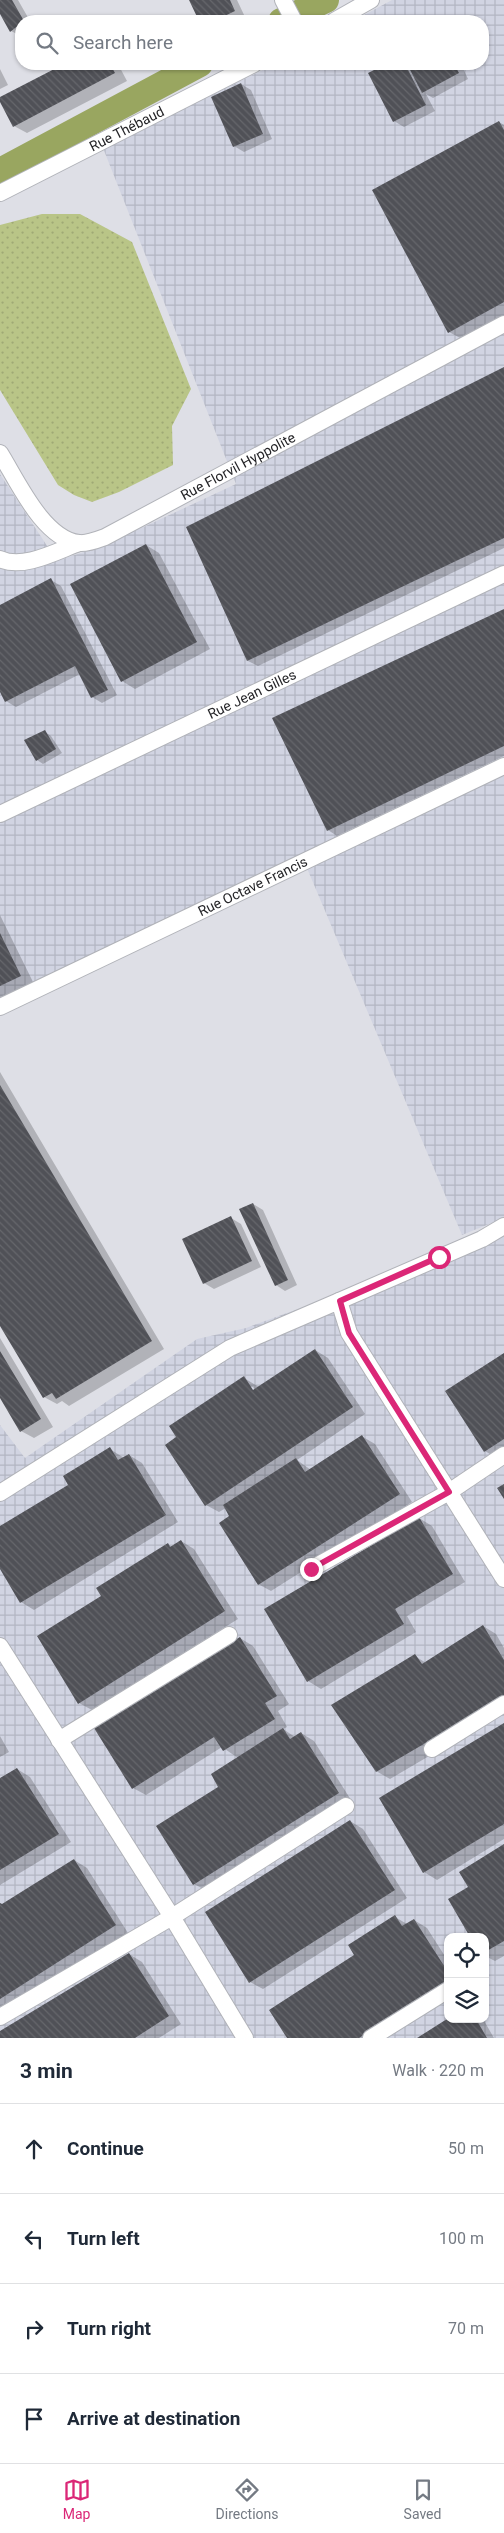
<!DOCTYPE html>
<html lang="en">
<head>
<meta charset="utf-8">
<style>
	body { margin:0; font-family:Roboto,sans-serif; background:#f2f2f3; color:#1f2937 }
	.controls { position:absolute; right:15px; bottom:15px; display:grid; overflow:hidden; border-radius:10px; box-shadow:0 1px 4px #0004 }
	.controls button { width:45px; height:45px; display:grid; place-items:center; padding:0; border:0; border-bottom:1px solid #e0e1e3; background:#fff; color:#1f2937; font:25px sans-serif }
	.stop { position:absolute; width:15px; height:15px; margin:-11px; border:4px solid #db2777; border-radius:50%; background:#fff }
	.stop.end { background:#db2777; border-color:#fff; box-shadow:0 1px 5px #0008 }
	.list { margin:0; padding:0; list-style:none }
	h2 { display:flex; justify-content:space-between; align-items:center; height:65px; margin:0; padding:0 20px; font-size:21px }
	h2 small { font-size:16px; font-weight:400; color:#747a83 }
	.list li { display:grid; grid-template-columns:32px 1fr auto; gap:15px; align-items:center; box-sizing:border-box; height:90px; padding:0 20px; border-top:1px solid #e0e1e3 }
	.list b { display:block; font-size:19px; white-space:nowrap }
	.list em { font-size:16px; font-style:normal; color:#747a83 }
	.icon { flex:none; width:28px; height:28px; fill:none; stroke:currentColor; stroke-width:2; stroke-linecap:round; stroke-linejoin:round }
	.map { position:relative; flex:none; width:504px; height:2038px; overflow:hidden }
	.search { position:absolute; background:#fff; box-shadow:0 1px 4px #0004; left:15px; right:15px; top:15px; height:55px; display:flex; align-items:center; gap:12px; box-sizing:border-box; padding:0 18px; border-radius:20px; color:#747a83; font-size:19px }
	.sheet { height:425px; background:#fff }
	nav { display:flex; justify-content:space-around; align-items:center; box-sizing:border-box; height:70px; border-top:1px solid #e0e1e3; background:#fff; font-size:14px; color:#747a83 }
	nav a { display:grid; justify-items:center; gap:2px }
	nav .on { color:#db2777 }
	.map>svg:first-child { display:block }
</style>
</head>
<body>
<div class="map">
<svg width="504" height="2038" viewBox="0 0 504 2038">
	<defs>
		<pattern id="industrial-grid" width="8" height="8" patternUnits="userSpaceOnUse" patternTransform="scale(1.25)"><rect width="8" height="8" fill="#d1d4e2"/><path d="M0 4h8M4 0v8" fill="none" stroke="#b3b6c2"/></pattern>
		<pattern id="grass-dots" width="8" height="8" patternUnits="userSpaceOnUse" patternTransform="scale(1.25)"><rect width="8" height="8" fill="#b9c587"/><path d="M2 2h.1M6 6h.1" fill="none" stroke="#9fa975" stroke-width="1.8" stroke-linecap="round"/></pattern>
		<pattern id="building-back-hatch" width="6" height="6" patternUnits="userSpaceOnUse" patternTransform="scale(1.25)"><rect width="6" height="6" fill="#505157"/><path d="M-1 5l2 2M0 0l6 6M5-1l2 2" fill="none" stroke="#66676c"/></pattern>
	</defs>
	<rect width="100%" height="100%" fill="#dedfe6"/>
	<path fill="url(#industrial-grid)" fill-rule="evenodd" d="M392 0H504V1218L462 1235 301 854 0 1000V474L57 561 107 544 236 484 103 148 275 64H483V21H353Z
		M504 1234V2038H0V1425L25 1458 197 1339 246 1328ZM448 1937H485V2019H448Z"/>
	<path fill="url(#grass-dots)" d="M42 214H80L132 242 191 389 172 426 173 465 119 492 92 502 74 495 58 485 0 390V225Z"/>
	<path fill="#0003" fill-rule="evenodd" d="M0 0H18L30 21H21V36L11 31 0 11Z
		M191 0H237L245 17 235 21H200Z
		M67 64H118L127 81 27 133 14 126 0 99Z
		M389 64H461L468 79 433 98 426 94 435 111 404 127 394 121 369 74Z
		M0 69 8 85 0 89Z
		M241 84 251 90 272 139 244 152 234 146Z
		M499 122 504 125V316L462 339 449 332Z
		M504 368V548L258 666 248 661 187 528Z
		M146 545 159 553 210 649 135 689 122 681 72 585Z
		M51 580 61 586 117 695 102 703 92 697 80 674 16 707 6 701 0 690V606Z
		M504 611V756L337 836 328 830Z
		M45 732 51 736 62 753 43 764 37 760Z
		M0 915 34 984 0 999Z
		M0 1072 164 1349 69 1406 62 1401 57 1404 44 1397 0 1323Z
		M253 1204 263 1210 297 1285 285 1291 276 1285Z
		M231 1218 241 1224 261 1267 214 1289 204 1283Z
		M0 1338 53 1427 34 1438 21 1431 0 1396Z
		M315 1350 328 1358 365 1414 297 1460 311 1470 363 1437 375 1444 412 1502 271 1591 258 1584 226 1508 219 1512 206 1505 178 1438 244 1378 259 1387ZM250 1387H253L258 1394 256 1396Z
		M504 1354V1454L498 1459 485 1451Z
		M110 1449 124 1458 129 1455 142 1463 178 1522 34 1610 21 1602 0 1567V1527L70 1485Z
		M419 1518 432 1526 465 1582 407 1616 416 1632 321 1689 308 1681Z
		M181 1541 194 1549 238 1619 92 1710 79 1703 103 1596 168 1544 172 1547Z
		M483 1626 496 1634 504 1648V1712L390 1779 376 1771 415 1656 426 1663Z
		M240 1638 253 1646 289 1704 278 1711 287 1727 283 1729 295 1737 301 1733 314 1741 351 1800 207 1891 194 1884 220 1787 238 1758 222 1747 146 1795 133 1788Z
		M504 1724V1839L437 1880 424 1872Z
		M0 1736 9 1752 0 1757Z
		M17 1769 30 1777 71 1842 0 1885V1779Z
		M350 1821 363 1829 407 1898 263 1989 250 1982Z
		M504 1845V1956L495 1961 485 1956V1937L469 1887Z
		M74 1860 87 1868 128 1933 0 2014V1903L3 1905Z
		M395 1917 407 1924 414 1920 427 1928 448 1961V1996L383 2038H289L356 1955Z
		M129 1954 142 1962 181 2024 159 2038H0V2032Z
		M449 2019H483L494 2038H419Z"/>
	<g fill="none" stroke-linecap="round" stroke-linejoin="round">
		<path stroke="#99a660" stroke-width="26" d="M281 21 326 0
			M0 171 200 64"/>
	</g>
	<path fill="url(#building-back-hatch)" d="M0 0H12L24 21 10 32 0 14Z
		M189 0H230L235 11 214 21H199Z
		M64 64H110L115 73 13 127 0 102V97Z
		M386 64H405L426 105 393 122 368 73Z
		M407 64H454L459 73 422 93Z
		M241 83 263 134 233 147 211 97Z
		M499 121 504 130V302L448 333 372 190Z
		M504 367V538L247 661 186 527Z
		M146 544 197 642 121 682 70 584Z
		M51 578 108 690 91 698 75 666 5 702 0 692V605Z
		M504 609V746L327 831 272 718Z
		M45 730 56 749 36 761 24 740Z
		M0 933 21 976 0 986Z
		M0 1085 152 1341 56 1399 52 1393 43 1398 0 1326Z
		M253 1203 288 1280 275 1286 239 1209Z
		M231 1216 252 1261 203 1284 182 1239Z
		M315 1349 353 1407 205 1506 165 1445 176 1437 169 1426 244 1376 253 1390Z
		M0 1351 41 1419 20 1432 0 1398Z
		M504 1353V1439L484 1452 445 1391Z
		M362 1435 400 1494 258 1585 219 1523 229 1516 223 1505 296 1458 305 1472Z
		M110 1447 118 1460 129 1454 166 1515 20 1603 0 1569V1526L68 1485 63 1476Z
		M504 1484V1499L497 1488Z
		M419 1517 453 1574 395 1609 404 1624 307 1682 264 1609Z
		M181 1540 225 1611 78 1704 37 1636 101 1596 96 1588 168 1543 170 1547Z
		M483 1625 504 1660V1697L376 1772 331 1705 415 1654 422 1664Z
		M240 1637 277 1696 265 1703 275 1719 223 1751 214 1737 132 1789 94 1728Z
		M504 1723V1824L423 1873 379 1798Z
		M283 1728 290 1739 301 1732 339 1793 193 1885 156 1826 218 1787 211 1774Z
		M17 1768 59 1834 0 1870V1778Z
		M350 1820 395 1890 249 1983 205 1912Z
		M504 1844V1941L485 1952V1937H470L448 1899 468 1887 459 1872Z
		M74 1859 116 1925 0 1999V1903L2 1904Z
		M395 1915 402 1926 414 1919 448 1972V1980L359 2038H287L269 2010 354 1955 348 1945Z
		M129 1953 169 2016 135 2038H0V2031Z
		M447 2019H476L487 2038H417Z"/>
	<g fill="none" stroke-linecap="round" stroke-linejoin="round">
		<g stroke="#b1b3b9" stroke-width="18">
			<g id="minor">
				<path d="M283 0 294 21"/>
				<path d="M334 21 371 0"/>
				<path id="s1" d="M0 193 254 64"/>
				<path id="s2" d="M0 453C17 480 43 539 79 543 87 544 97 540 105 537L504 324"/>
				<path d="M0 559C23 570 57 551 79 543"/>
				<path id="s3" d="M0 814 504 574"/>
				<path id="s4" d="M0 1007 504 766"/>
				<path d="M339 1301 482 1239 504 1226"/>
				<path d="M0 1493 230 1348 339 1301 349 1333 504 1579"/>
				<path d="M311 1569 449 1492 504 1455"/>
				<path d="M0 1646 172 1917 245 2038"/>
				<path d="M59 1740 229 1635"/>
				<path d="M432 1749 504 1704"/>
				<path d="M0 2017 172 1917 346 1806"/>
				<path d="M371 2038 448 1990"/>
			</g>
		</g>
		<use href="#minor" stroke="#fff" stroke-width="16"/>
	</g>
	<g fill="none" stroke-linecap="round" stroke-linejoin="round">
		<path stroke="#db2777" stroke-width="6" d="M311 1569 449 1492 349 1333 340 1301 439 1257"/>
	</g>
	<g text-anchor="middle" stroke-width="5" stroke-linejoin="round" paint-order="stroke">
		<g font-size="14" fill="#252528" stroke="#ebedf4">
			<text dy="5" stroke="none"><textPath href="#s1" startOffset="142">Rue Thébaud</textPath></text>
			<text dy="5" stroke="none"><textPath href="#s2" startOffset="301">Rue Florvil Hyppolite</textPath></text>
			<text dy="5" stroke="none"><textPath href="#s3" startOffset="279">Rue Jean Gilles</textPath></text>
			<text dy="5" stroke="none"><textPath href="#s4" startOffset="280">Rue Octave Francis</textPath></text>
		</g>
	</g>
</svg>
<div class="controls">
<button><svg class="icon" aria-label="locate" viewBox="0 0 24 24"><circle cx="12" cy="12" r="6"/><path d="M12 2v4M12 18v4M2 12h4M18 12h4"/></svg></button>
<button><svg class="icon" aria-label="layers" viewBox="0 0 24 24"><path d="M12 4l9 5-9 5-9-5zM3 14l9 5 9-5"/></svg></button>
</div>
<div class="stop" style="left:439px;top:1257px"></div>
<div class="stop end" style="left:311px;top:1569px"></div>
<div class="search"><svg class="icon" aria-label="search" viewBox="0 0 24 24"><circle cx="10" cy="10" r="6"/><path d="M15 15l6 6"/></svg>Search here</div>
</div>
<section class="sheet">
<h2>3 min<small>Walk · 220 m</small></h2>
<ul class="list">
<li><svg class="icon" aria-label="ahead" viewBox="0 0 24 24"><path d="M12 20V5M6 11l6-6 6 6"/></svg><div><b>Continue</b></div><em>50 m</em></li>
<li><svg class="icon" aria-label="left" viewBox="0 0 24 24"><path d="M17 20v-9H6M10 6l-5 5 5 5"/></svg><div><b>Turn left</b></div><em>100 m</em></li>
<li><svg class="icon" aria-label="right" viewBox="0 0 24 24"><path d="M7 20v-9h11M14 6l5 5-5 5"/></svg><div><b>Turn right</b></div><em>70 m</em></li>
<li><svg class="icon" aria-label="arrive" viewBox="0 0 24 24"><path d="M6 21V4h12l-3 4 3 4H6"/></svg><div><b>Arrive at destination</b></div></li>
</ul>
</section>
<nav>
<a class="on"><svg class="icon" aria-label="map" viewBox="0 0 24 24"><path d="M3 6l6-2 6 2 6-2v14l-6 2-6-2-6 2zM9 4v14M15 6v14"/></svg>Map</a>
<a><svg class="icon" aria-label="directions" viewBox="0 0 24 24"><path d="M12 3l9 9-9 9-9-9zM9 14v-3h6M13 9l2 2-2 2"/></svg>Directions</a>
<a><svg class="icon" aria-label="saved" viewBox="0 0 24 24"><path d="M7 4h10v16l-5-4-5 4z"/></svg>Saved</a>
</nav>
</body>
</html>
